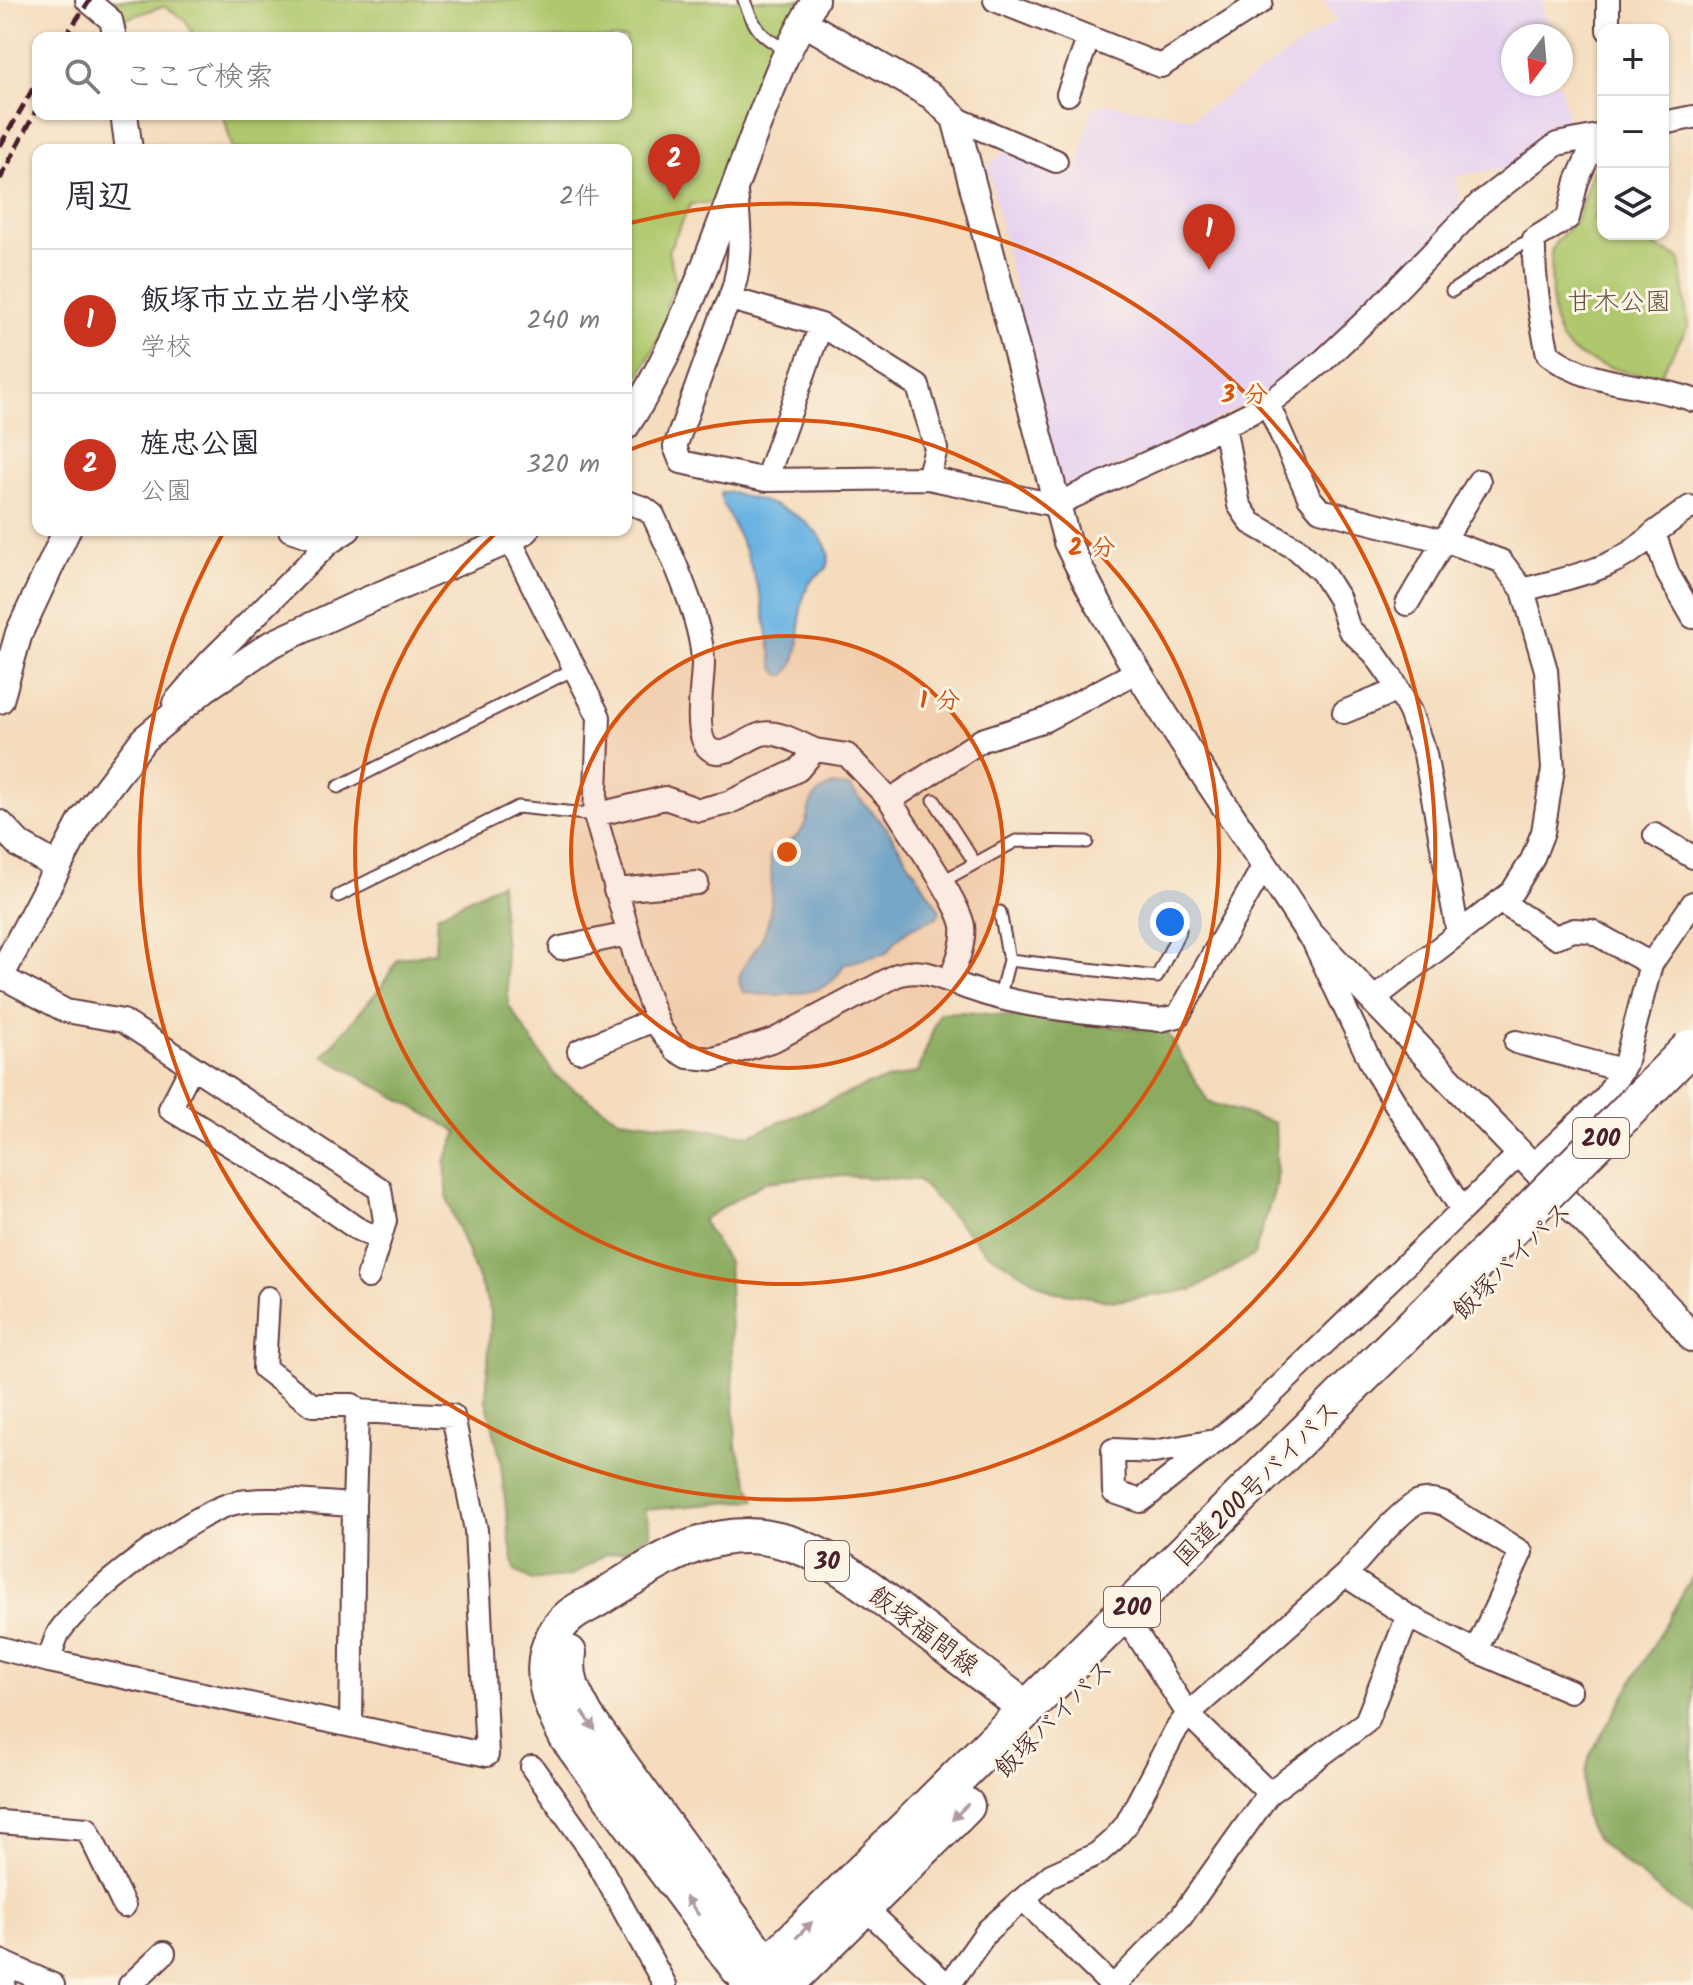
<!DOCTYPE html>
<html lang="ja">
<head>
<meta charset="utf-8">
<style>
	body { margin:0; font-family:Kalam,"Klee One",sans-serif; background:#f7f7f7; color:#2b2b33 }
	.controls { position:absolute; right:24px; top:24px; display:grid; overflow:hidden; border-radius:16px; box-shadow:0 2px 6px #0004 }
	.controls button { width:72px; height:72px; display:grid; place-items:center; padding:0; border:0; border-bottom:2px solid #e1e1e2; background:#fff; color:#2b2b33; font:40px sans-serif }
	.compass { position:absolute; left:1501px; top:24px; width:72px; height:72px; border-radius:50%; background:#fff; box-shadow:0 2px 6px #0004; rotate:196deg }
	.you { position:absolute; left:1170px; top:922px; width:28px; height:28px; margin:-20px; border:6px solid #fff; border-radius:50%; background:#1a73e8; box-shadow:0 0 0 12px #1a73e833 }
	.badge { display:grid; place-items:center; width:52px; height:52px; border-radius:50%; background:#c8321e; color:#fff; font-size:26px; font-weight:700 }
	.pin { position:absolute; translate:-50% -66px; filter:drop-shadow(0 2px 4px #0008) }
	.pin::after { content:''; position:absolute; top:42px; width:28px; height:24px; background:inherit; clip-path:polygon(0 0,100% 0,50% 100%) }
	.list { margin:0; padding:0; list-style:none }
	h2 { display:flex; justify-content:space-between; align-items:center; height:104px; margin:0; padding:0 32px; font-size:34px }
	h2 small { font-size:26px; font-weight:400; color:#7c7c81 }
	.list li { display:grid; grid-template-columns:52px 1fr auto; gap:24px; align-items:center; box-sizing:border-box; height:144px; padding:0 32px; border-top:2px solid #e1e1e2 }
	.list b { display:block; font-size:30px; white-space:nowrap }
	.list p { margin:0; font-size:26px; white-space:nowrap; color:#7c7c81 }
	.list em { font-size:26px; font-style:normal; color:#7c7c81 }
	.icon { flex:none; width:44px; height:44px; fill:none; stroke:currentColor; stroke-width:2; stroke-linecap:round; stroke-linejoin:round }
	.map { position:relative; flex:none; width:1693px; height:1985px; overflow:hidden }
	.search { position:absolute; background:#fff; box-shadow:0 2px 6px #0004; left:32px; top:32px; width:600px; height:88px; display:flex; align-items:center; gap:20px; box-sizing:border-box; padding:0 28px; border-radius:16px; color:#7c7c81; font-size:30px }
	.panel { position:absolute; background:#fff; box-shadow:0 2px 6px #0004; left:32px; top:144px; width:600px; height:392px; border-radius:16px }
	.map>svg:first-child { display:block }
</style>
</head>
<body>
<div class="map">
<svg width="1693" height="1985" viewBox="0 0 1693 1985">
	<rect width="100%" height="100%" fill="#fcf5e5"/>
	<filter id="ink" filterUnits="userSpaceOnUse"><feTurbulence type="fractalNoise" baseFrequency=".0125" numOctaves="2"/><feDisplacementMap in="SourceGraphic" scale="16" xChannelSelector="R" yChannelSelector="G"/><feConvolveMatrix kernelMatrix="1 2 1 2 8 2 1 2 1" color-interpolation-filters="sRGB"/></filter>
	<filter id="wash" filterUnits="userSpaceOnUse"><feTurbulence type="fractalNoise" baseFrequency=".006" numOctaves="4" result="noise"/><feDisplacementMap in="SourceGraphic" scale="32" xChannelSelector="R" yChannelSelector="G"/><feGaussianBlur stdDeviation="1.8" result="paint"/><feColorMatrix in="noise" values="0 0 0 0 0 0 0 0 0 0 0 0 0 0 0 0 0 1.4 0 .05"/><feComposite in="paint" operator="in"/></filter>
	<g filter="url(#wash)">
		<rect width="100%" height="100%" fill="#f4dcbd"/>
		<path fill="#e6d2f0" d="M1324 0H1541L1550 36H1513V84H1560L1571 131 1509 168 1455 176 1462 213 1351 327 1270 391 1181 437 1075 486H1065L1056 478 988 166 1007 150 1077 174 1091 111 1103 103 1193 118 1337 20Z"/>
		<path fill="#afc86d" stroke="#7c744c" stroke-width="2" d="M112 0H802L720 203 691 204 668 251 676 282 666 306 671 315 626 402V150H233L223 114H626V38H196L184 19 164 6 121 20 110 3Z
			M1603 156V186L1598 187 1594 219 1603 224V234H1626L1680 258 1688 327 1657 379C1630 372 1575 364 1561 339 1548 315 1553 278 1551 252L1555 243 1577 219 1596 159Z"/>
		<path fill="#8bac60" stroke="#6a6646" stroke-width="2" d="M500 883 509 1006 556 1077 619 1119 750 1135 867 1085 918 1072 939 1013 966 1012 1167 1032 1208 1102 1275 1123 1277 1182 1254 1255 1192 1290 1115 1301 1051 1291 985 1251 918 1180 824 1175 765 1182 702 1220 728 1262 736 1446 755 1500 645 1510 651 1533 630 1549 606 1554 571 1576 532 1580 515 1570 510 1543 500 1457 486 1400 491 1312 448 1202 445 1162 458 1132 323 1056 381 987 398 959 435 952 437 915Z
			M1693 1576V1916C1674 1901 1596 1845 1589 1828 1579 1805 1584 1779 1590 1755Z"/>
		<path fill="#6ab3e2" stroke="#5a6986" stroke-width="2" d="M729 492C745 497 763 500 779 507 800 515 837 542 827 568 822 572 816 576 812 580 790 607 810 652 785 675H780L774 668 762 601 747 554 721 499V493Z
			M833 785 849 787 886 827 940 911 936 918C911 927 902 930 887 953L844 964C841 969 838 976 833 980 815 997 767 997 744 992 730 975 752 957 760 942 764 935 767 926 769 918 773 897 772 876 770 854 778 844 788 845 797 836 816 816 799 798 833 785Z"/>
	</g>
	<g filter="url(#ink)">
		<g fill="none" stroke-linecap="round" stroke-linejoin="round">
			<g stroke="#643b41" stroke-width="15">
				<path id="service" d="M744 0C754 28 761 38 788 50
					M1452 291 1520 245 1534 239
					M338 787 574 669
					M934 800 975 863
					M941 882 1016 841 1087 842
					M338 896 518 807 595 815
					M1000 912 1009 960
					M999 999 1009 960 1157 977 1180 930"/>
			</g>
			<g stroke="#643b41" stroke-width="26">
				<path id="minor" d="M87 0 111 20 115 38
					M995 0 1161 66 1261 2 1260 0
					M1608 30V0
					M1068 94 1089 37
					M955 118 1056 161
					M1663 123 1693 117
					M1603 150 1588 156 1577 181 1568 218 1534 239C1533 278 1540 316 1548 354 1591 388 1645 382 1693 400
					M735 185C741 232 745 273 722 316L675 447 681 462 766 480 928 478 1055 505 1180 448 1268 404 1324 360 1376 311 1480 203 1557 144 1603 135
					M731 299 821 325 918 386 936 449 928 478
					M1268 404 1309 497 1320 510 1452 543 1501 561 1523 590 1546 670 1553 769 1543 832 1532 860 1512 892 1372 1000
					M1224 426 1239 505 1251 523 1297 549 1322 572 1339 599 1349 629 1374 653 1393 680 1410 712 1425 754 1458 933
					M766 480 821 325
					M626 502 644 508 653 515C672 555 701 618 703 661 704 680 691 739 711 750 726 759 748 737 762 734 778 730 800 744 815 750
					M290 530 329 543 349 530
					M1654 533 1690 507 1693 508
					M510 540 599 717 595 815 665 798 699 810 728 803 798 770 815 750 847 755 890 800 982 740 1045 720 1136 672
					M1523 590C1572 576 1618 570 1654 533L1668 574 1693 617
					M1407 604 1479 481
					M174 703 210 661 329 543
					M1344 712 1398 690
					M890 800C905 826 959 901 963 926 965 944 956 964 950 981 1016 1010 1089 1011 1160 1020L1178 1016 1265 864
					M595 815 643 984 660 1029 676 1050 688 1057 714 1059 774 1040 897 975C918 969 931 974 950 981
					M1655 835 1693 857
					M615 890 697 883
					M1500 901 1555 937 1574 930 1591 931 1651 964
					M561 948 628 934
					M0 976 66 1011 123 1021 380 1189 385 1221 368 1277
					M1516 1042 1622 1070
					M579 1051 656 1019
					M192 1066 170 1109 286 1179 356 1228 379 1239
					M1531 1167 1606 1097 1625 1064 1651 964 1693 903
					M1462 1210 1519 1154
					M268 1298 264 1368 312 1405H352L357 1411
					M1215 1441 1154 1452 1113 1450 1114 1492 1141 1501 1255 1410 1462 1210 1374 1069 1315 945
					M1345 1575C1360 1559 1401 1508 1419 1502 1428 1499 1436 1501 1444 1504L1521 1552 1476 1651
					M1124 1614 1188 1714 1269 1793
					M0 1648 49 1661 487 1755 476 1530 453 1416 357 1411 354 1505C319 1504 264 1495 231 1504 190 1515 82 1597 59 1632 54 1640 52 1652 49 1661
					M351 1724 354 1505
					M532 1767 592 1852 665 1985
					M0 1822 87 1829 124 1906
					M1023 1899 1111 1985
					M864 1907 947 1985
					M0 1961 53 1985
					M3 1985 8 1965
					M130 1985 164 1953
					M949 1985 988 1930 1023 1899 1051 1875 1097 1854 1113 1840 1126 1825 1174 1733 1188 1714 1345 1575 1408 1616 1476 1651 1570 1691
					M1115 1985 1181 1917 1269 1793 1366 1722 1408 1616"/>
			</g>
			<g stroke="#643b41" stroke-width="30">
				<path id="tertiary" d="M803 22 932 96 955 118 1067 542C1133 681 1226 803 1309 933L1669 1309 1693 1339
					M124 114 129 150
					M626 426C698 315 730 186 781 66 791 43 803 22 815 0
					M0 700 19 633 67 530
					M0 824 20 845 58 867
					M0 977 82 821 144 739 206 688 270 645 354 606 510 540 526 530"/>
			</g>
			<g stroke="#643b41" stroke-width="38">
				<path id="primary" d="M569 1653C565 1679 574 1695 587 1718L754 1948
					M738 1969 567 1738C550 1707 535 1669 554 1635 568 1611 583 1609 605 1595 658 1562 712 1523 778 1540 829 1552 872 1590 912 1621 951 1651 990 1680 1028 1710"/>
			</g>
			<g stroke="#643b41" stroke-width="40">
				<path id="trunk" d="M748 1985 1513 1227
					M785 1985 966 1806"/>
			</g>
			<use href="#service" stroke="#fff" stroke-width="11"/>
			<use href="#minor" stroke="#fff" stroke-width="22"/>
			<use href="#tertiary" stroke="#fff" stroke-width="26"/>
			<use href="#primary" stroke="#fff" stroke-width="34"/>
			<use href="#trunk" stroke="#fff" stroke-width="36"/>
			<path stroke="#4a1f2b" stroke-width="5" stroke-dasharray="12 6" stroke-linecap="butt" d="M64 38 90 0
				M0 146 38 80
				M0 179 38 107"/>
			<g stroke="#643b41" stroke-width="40" stroke-linecap="butt">
				<path id="trunk-bridge" d="M1513 1227 1690 1048"/>
			</g>
			<use href="#trunk-bridge" stroke="#fff" stroke-width="36"/>
		</g>
		<defs><path id="oneway-solid" d="M-6-.8H1V-3.2L6.5 0L1 3.2V.8H-6Z" transform="scale(2)"/></defs>
		<g fill="#ae9aa0">
			<use href="#oneway-solid" transform="translate(589 1721) rotate(56)"/>
			<use href="#oneway-solid" transform="translate(960 1812) rotate(135)"/>
			<use href="#oneway-solid" transform="translate(692 1906) rotate(-127)"/>
			<use href="#oneway-solid" transform="translate(804 1930) rotate(-45)"/>
		</g>
	</g>
	<circle cx="787" cy="852" r="216" fill="#d8530f" fill-opacity=".12"/>
	<g fill="none" stroke="#d8530f" stroke-width="4">
		<circle cx="787" cy="852" r="216"/>
		<path d="M629 450A432 432 0 1 1 498 531"/>
		<path d="M630 223A648 648 0 1 1 223 533"/>
	</g>
	<g text-anchor="middle" stroke-width="6" stroke-linejoin="round" paint-order="stroke">
		<g fill="#fcf5e5" stroke="#7f5f63" stroke-width="2">
			<rect x="1573" y="1118" width="56" height="40" rx="6"/>
			<rect x="805" y="1541" width="44" height="40" rx="6"/>
			<rect x="1104" y="1587" width="56" height="40" rx="6"/>
		</g>
		<g font-size="24" font-weight="bold" fill="#4a1f2b">
			<text x="1601" y="1146">200</text>
			<text x="827" y="1569">30</text>
			<text x="1132" y="1615">200</text>
		</g>
		<g font-size="26" fill="#68523f" stroke="#fcf5e5">
			<text x="1619" y="310">甘木公園</text>
		</g>
		<g font-size="26" fill="#4a1f2b" stroke="#fcf5e5">
			<text transform="translate(1511 1260) rotate(-45)" y="9">飯塚バイパス</text>
			<text transform="translate(1256 1483) rotate(-45)" y="9">国道200号バイパス</text>
			<text transform="translate(924 1630) rotate(37)" y="9">飯塚福間線</text>
			<text transform="translate(1053 1718) rotate(-45)" y="9">飯塚バイパス</text>
		</g>
	</g>
	<circle cx="787" cy="852" r="12" fill="#d8530f" stroke="#fcf5e5" stroke-width="4"/>
	<g font-size="24" text-anchor="middle" font-weight="bold" fill="#d8530f" stroke="#fcf5e5" stroke-width="6" stroke-linejoin="round" paint-order="stroke">
		<text x="1245" y="402">3 分</text>
		<text x="1092" y="555">2 分</text>
		<text x="940" y="708">1 分</text>
	</g>
</svg>
<div class="controls">
<button>+</button>
<button>−</button>
<button><svg class="icon" aria-label="layers" viewBox="0 0 24 24"><path d="M12 4l9 5-9 5-9-5zM3 14l9 5 9-5"/></svg></button>
</div>
<svg class="compass" viewBox="-18 -18 36 36"><path d="M0-13l5 13h-10z" fill="#e53935"/><path d="M0 13l5-13h-10z" fill="#7c7c81"/></svg>
<div class="you"></div>
<div class="pin badge" style="left:1209px;top:270px">1</div>
<div class="pin badge" style="left:674px;top:200px">2</div>
<div class="search"><svg class="icon" aria-label="search" viewBox="0 0 24 24"><circle cx="10" cy="10" r="6"/><path d="M15 15l6 6"/></svg>ここで検索</div>
<section class="panel">
<h2>周辺<small>2件</small></h2>
<ul class="list">
<li><span class="badge">1</span><div><b>飯塚市立立岩小学校</b><p>学校</p></div><em>240 m</em></li>
<li><span class="badge">2</span><div><b>旌忠公園</b><p>公園</p></div><em>320 m</em></li>
</ul>
</section>
</div>
</body>
</html>
